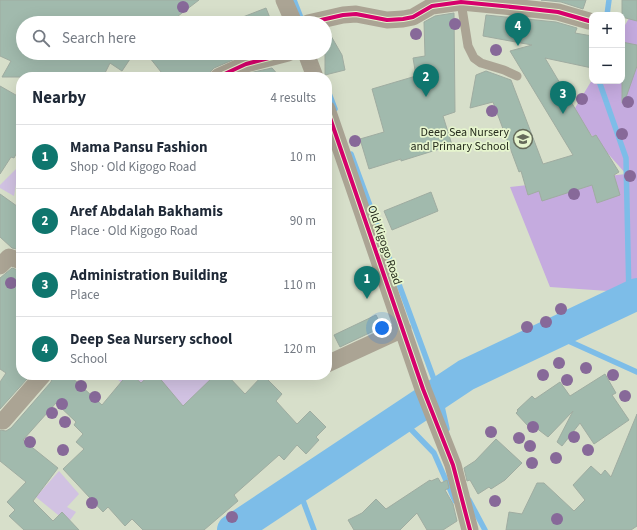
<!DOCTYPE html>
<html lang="en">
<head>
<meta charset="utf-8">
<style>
	body { margin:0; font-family:"Source Sans 3",sans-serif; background:#f2f2f3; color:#1f2937 }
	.controls { position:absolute; right:12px; top:12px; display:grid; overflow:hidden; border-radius:8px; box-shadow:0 4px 16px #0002 }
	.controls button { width:36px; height:36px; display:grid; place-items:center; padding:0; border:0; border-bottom:1px solid #e0e1e3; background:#fff; color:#1f2937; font:20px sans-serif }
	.you { position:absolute; left:382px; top:328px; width:14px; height:14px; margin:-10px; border:3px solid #fff; border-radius:50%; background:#1a73e8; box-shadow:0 0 0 6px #1a73e833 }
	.badge { display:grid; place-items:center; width:26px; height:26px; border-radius:50%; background:#0f766e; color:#fff; font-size:13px; font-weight:700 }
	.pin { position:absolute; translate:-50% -33px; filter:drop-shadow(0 1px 2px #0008) }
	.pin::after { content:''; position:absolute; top:21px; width:14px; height:12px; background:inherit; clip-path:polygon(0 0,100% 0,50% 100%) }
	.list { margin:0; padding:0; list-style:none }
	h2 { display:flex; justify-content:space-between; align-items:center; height:52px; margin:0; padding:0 16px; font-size:17px }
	h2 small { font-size:13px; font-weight:400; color:#747a83 }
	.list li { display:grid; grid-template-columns:26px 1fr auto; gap:12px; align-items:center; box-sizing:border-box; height:64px; padding:0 16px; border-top:1px solid #e0e1e3 }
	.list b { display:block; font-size:15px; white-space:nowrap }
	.list p { margin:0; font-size:13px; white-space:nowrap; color:#747a83 }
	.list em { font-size:13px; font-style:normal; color:#747a83 }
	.icon { flex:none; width:22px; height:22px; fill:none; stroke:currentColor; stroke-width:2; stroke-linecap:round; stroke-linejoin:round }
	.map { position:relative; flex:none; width:637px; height:530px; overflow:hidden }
	.search { position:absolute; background:#fff; box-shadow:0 4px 16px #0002; left:16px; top:16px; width:316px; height:44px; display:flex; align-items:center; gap:10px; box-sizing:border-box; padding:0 14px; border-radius:22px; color:#747a83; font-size:15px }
	.panel { position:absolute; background:#fff; box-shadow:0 4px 16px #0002; left:16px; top:72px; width:316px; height:308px; border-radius:16px }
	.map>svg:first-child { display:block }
</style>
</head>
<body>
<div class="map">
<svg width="637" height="530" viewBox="0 0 637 530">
	<rect width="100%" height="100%" fill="#d7dfca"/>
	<path fill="#d1c2e2" d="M19 166 14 196 0 188V185Z
		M113 375H217L164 423Z
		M59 471 79 494 67 507 76 512 68 523 36 497Z"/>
	<path fill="#c5abdf" d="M637 5V293L550 287 510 187 626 174 572 113 592 80 622 81V30Z"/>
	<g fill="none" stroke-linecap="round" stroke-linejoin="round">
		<path stroke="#7dbde8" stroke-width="5.5" d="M294 0 301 18
			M607 15 609 0
			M599 81 626 158 629 298
			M327 88 335 109
			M351 154 439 393 447 429
			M553 334 637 372
			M401 419 434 453 455 501
			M298 487 314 530
			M469 500 485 530"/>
		<path stroke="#7dbde8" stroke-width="32" d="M233 530 466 375 637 294"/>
	</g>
	<path fill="#a1baad" stroke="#9faca1" d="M0 0H199L169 23H23V53H134L122 71 110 63 103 77H2L11 61 0 56Z
		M541 0H586L583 9 561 2Z
		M622 0H637V21L622 17Z
		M266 8 272 23H230V22Z
		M454 13 455 112 443 116 452 145 401 161V159L369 169 360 139 384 132 372 89 416 76 413 58 425 56 424 22 435 16Z
		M486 15 556 22 577 28 575 33 592 36V68L545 58 592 137 596 135 619 172 614 175 620 195 597 203 592 185 542 201 539 191 528 195 521 171 519 172 493 102 470 108 476 75 486 71 511 80 543 164 573 155 510 51 532 45 483 36Z
		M325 29H327L342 55 345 70 325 75Z
		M622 42 637 45V66L624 103H622Z
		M146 53H249L214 68 210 72 208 77H165Z
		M272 68 280 77H242L249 73Z
		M0 86 21 98V145L14 158 11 157 0 174Z
		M431 192 438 211 392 230 384 211Z
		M0 194 21 209V250L12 248 0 237Z
		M12 268 21 271V375L27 379 0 409V382L6 373 0 369V278Z
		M376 315 382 327 340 347 334 335Z
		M605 374 616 393 612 395 629 420 594 444 580 423 562 446 557 442 573 411 548 437 531 424 528 426 516 413 518 411 517 410 532 396 535 399 560 382 570 396Z
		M53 375H69L102 405 127 375H132L141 383 150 375H157L183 406 215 375H227L245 394 263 375 282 394 276 401 297 424 310 411 326 427 316 437 319 440 306 454 297 445 284 460 279 455 234 495 238 501 204 530H143L132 519 125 526 108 507 103 512 63 469 84 449 76 442 83 434 74 425 76 422 56 403 23 440 58 468 33 501 53 521 62 512 79 530H24L9 516 15 510 7 502 26 482 0 461V430L6 431 11 428 51 382Z
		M637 414V526L631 530H506L509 512 522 514 537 483H544L574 511 585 500 573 485 591 466 601 475 605 470 611 477Z
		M496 439 522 463 505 480 491 489 489 487 478 494 470 480 467 481 464 468 475 461Z
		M438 478 441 483 447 480 449 488 445 490 453 504 457 521 443 530H427L417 513 400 530H354L348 520 362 513 376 499 386 509 430 480 431 481Z"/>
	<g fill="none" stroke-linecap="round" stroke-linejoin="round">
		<path stroke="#aba494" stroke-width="9" d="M461 2 468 46 474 58 481 63 504 70 517 76"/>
		<path stroke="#aba494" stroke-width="17" d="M284 0 294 23
			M308 23 343 15 356 14 387 20 403 19 413 17 432 6 461 2 522 8 558 12 589 21
			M306 53 315 77
			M218 77 246 64 288 53
			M327 109 423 389 453 465 470 530
			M0 266 9 257 21 261
			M327 364 403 329
			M3 421 43 375"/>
		<g stroke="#e6f5ce" stroke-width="6">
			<path id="cycleway" d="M308 23 343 15 356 14 387 20 403 19 413 17 432 6 461 2 522 8 558 12 589 21
				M218 77 246 64 288 53
				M327 109 423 389 453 465 470 530"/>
		</g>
		<use href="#cycleway" stroke="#d6006c" stroke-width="4"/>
	</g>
	<g fill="#876999">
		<circle cx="183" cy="7" r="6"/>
		<circle cx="455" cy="24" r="6"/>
		<circle cx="416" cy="34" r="6"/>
		<circle cx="496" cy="50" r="6"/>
		<circle cx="582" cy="99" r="6"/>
		<circle cx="628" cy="102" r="6"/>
		<circle cx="492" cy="111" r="6"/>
		<circle cx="622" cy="134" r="6"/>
		<circle cx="355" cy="141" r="6"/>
		<circle cx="630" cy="176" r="6"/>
		<circle cx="574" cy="194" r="6"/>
		<circle cx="11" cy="283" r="6"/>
		<circle cx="561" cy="309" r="6"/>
		<circle cx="546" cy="322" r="6"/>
		<circle cx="527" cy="327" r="6"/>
		<circle cx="559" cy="363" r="6"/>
		<circle cx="586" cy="368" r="6"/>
		<circle cx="543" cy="375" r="6"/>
		<circle cx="613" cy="375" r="6"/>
		<circle cx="567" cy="380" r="6"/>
		<circle cx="81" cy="386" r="6"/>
		<circle cx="625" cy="396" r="6"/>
		<circle cx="95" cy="397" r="6"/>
		<circle cx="62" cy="404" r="6"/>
		<circle cx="52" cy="413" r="6"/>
		<circle cx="65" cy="422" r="6"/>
		<circle cx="533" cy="427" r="6"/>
		<circle cx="491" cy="432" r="6"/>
		<circle cx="574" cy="437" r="6"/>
		<circle cx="519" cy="438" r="6"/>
		<circle cx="30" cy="442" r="6"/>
		<circle cx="530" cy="446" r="6"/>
		<circle cx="63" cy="450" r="6"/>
		<circle cx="588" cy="450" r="6"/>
		<circle cx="556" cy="458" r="6"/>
		<circle cx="532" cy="463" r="6"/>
		<circle cx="495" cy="501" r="6"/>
		<circle cx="92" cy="503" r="6"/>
		<circle cx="232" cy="517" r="6"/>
		<circle cx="557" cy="519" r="6"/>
	</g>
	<defs>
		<g id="school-ring" transform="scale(1)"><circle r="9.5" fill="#e6f5ce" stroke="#656b5a" stroke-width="1.5"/><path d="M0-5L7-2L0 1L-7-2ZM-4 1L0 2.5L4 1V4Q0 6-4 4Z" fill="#656b5a"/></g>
	</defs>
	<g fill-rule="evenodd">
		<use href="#school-ring" x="523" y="139"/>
	</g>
	<g text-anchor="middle" stroke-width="3.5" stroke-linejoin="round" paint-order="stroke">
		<g font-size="12" fill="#272d1e" stroke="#e6f5ce" text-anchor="end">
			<text x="509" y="136">Deep Sea Nursery<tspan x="509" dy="14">and Primary School</tspan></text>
		</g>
		<g font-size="12" fill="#272d1e" stroke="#e6f5ce">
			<text transform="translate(385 245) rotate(71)" y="4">Old Kigogo Road</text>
		</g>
	</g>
</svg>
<div class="controls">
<button>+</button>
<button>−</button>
</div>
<div class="you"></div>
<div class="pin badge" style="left:367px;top:299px">1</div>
<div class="pin badge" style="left:426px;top:97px">2</div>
<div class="pin badge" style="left:563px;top:114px">3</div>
<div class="pin badge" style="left:518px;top:46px">4</div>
<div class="search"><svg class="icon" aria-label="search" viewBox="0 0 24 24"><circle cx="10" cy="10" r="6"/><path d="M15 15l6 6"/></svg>Search here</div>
<section class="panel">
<h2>Nearby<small>4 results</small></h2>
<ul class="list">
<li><span class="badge">1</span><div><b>Mama Pansu Fashion</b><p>Shop · Old Kigogo Road</p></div><em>10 m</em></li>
<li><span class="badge">2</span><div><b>Aref Abdalah Bakhamis</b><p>Place · Old Kigogo Road</p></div><em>90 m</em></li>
<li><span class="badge">3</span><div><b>Administration Building</b><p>Place</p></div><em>110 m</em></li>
<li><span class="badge">4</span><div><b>Deep Sea Nursery school</b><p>School</p></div><em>120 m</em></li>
</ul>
</section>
</div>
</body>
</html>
